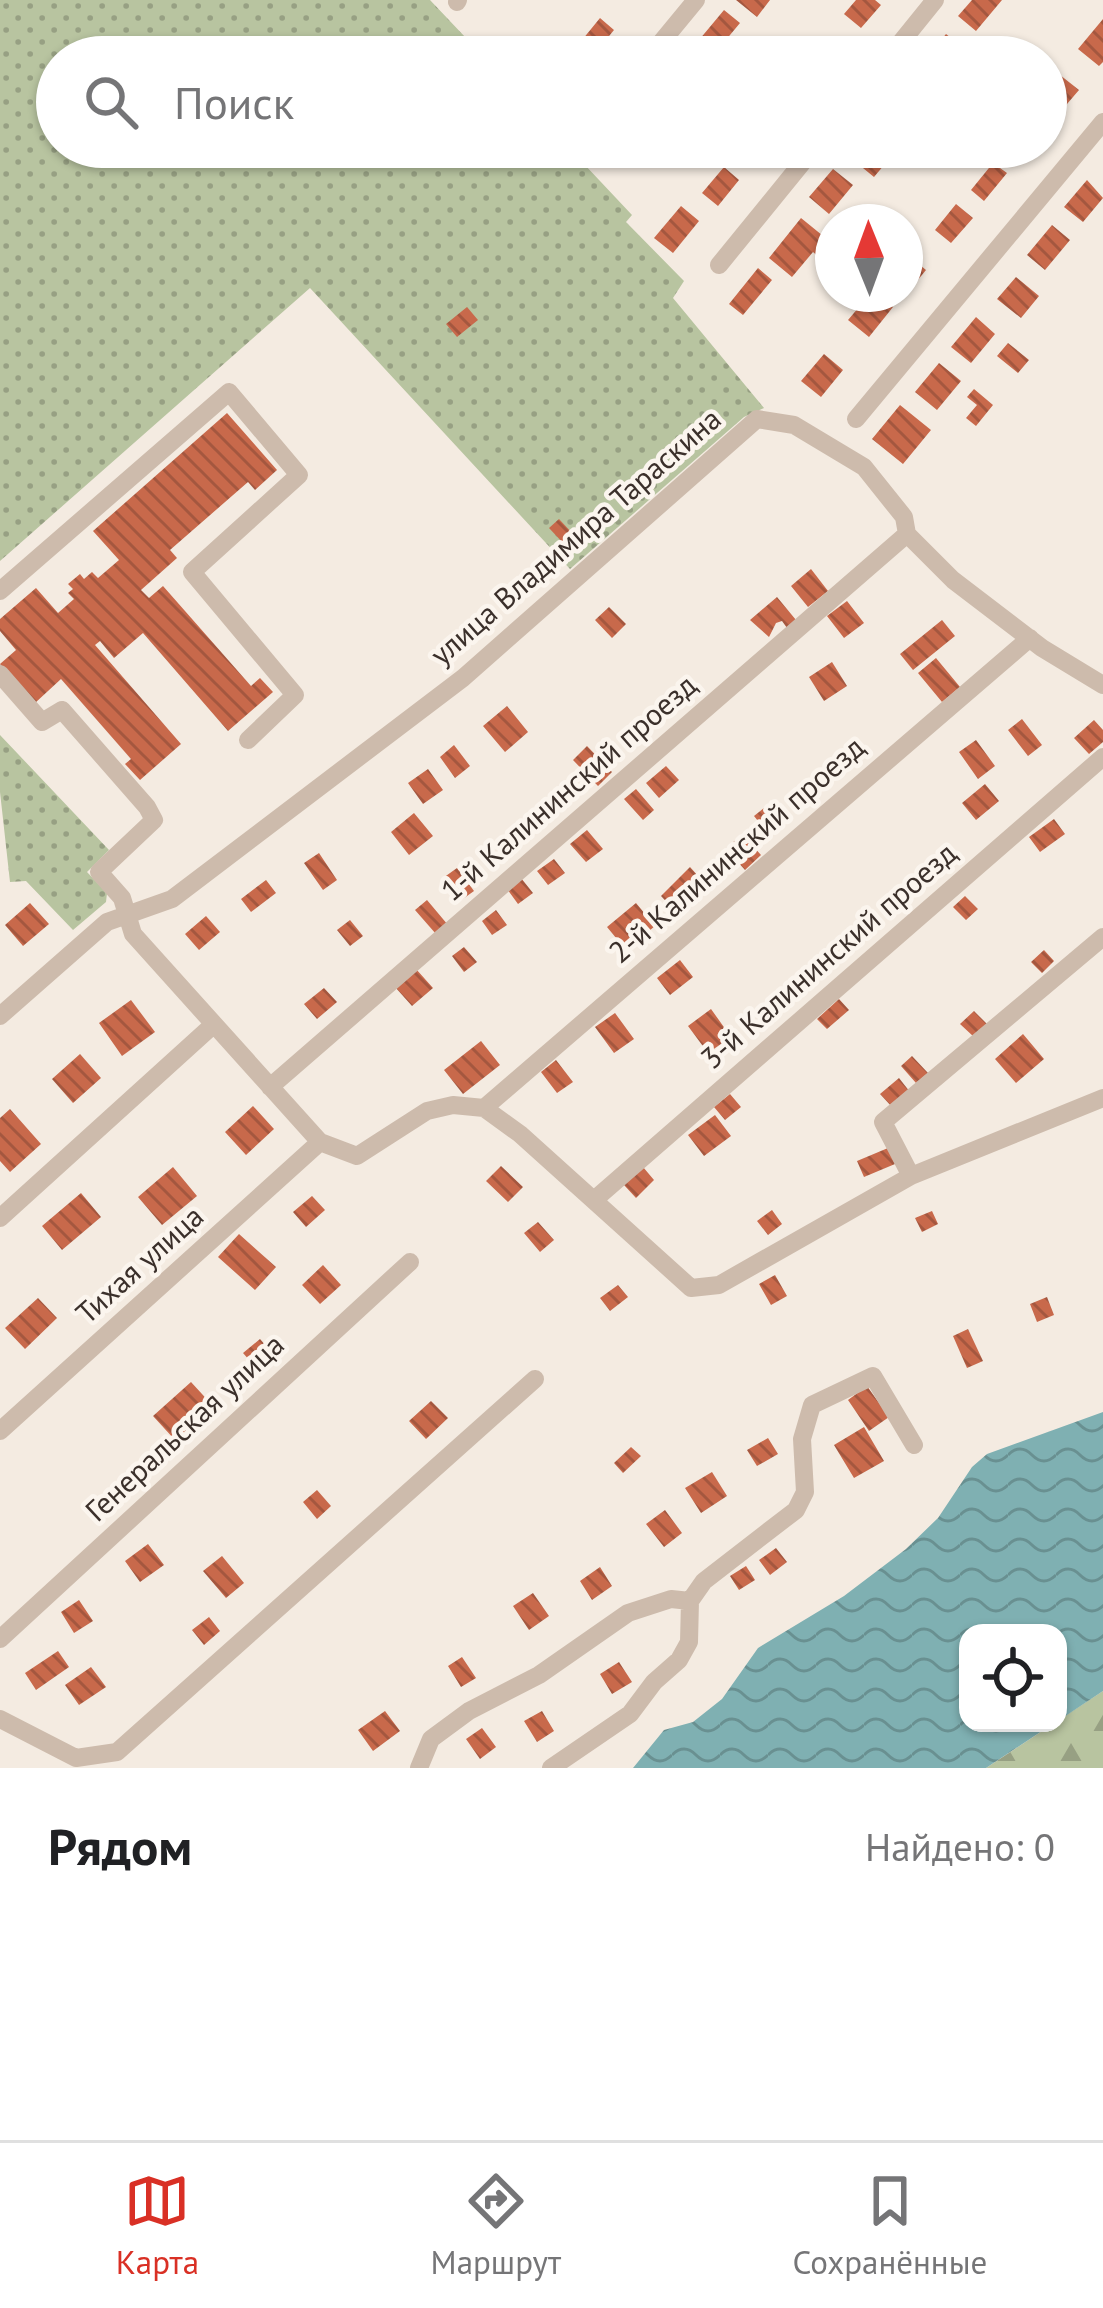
<!DOCTYPE html>
<html lang="ru">
<head>
<meta charset="utf-8">
<style>
	body { margin:0; font-family:"PT Sans",sans-serif; background:#f6f6f6; color:#202124 }
	.controls { position:absolute; right:36px; bottom:36px; display:grid; overflow:hidden; border-radius:24px; box-shadow:0 3px 9px #0004 }
	.controls button { width:108px; height:108px; display:grid; place-items:center; padding:0; border:0; border-bottom:3px solid #e0e0e0; background:#fff; color:#202124; font:60px sans-serif }
	.compass { position:absolute; left:815px; top:204px; width:108px; height:108px; border-radius:50%; background:#fff; box-shadow:0 3px 9px #0004; rotate:359deg }
	.list { margin:0; padding:0; list-style:none }
	h2 { display:flex; justify-content:space-between; align-items:center; height:156px; margin:0; padding:0 48px; font-size:51px }
	h2 small { font-size:39px; font-weight:400; color:#757577 }
	.icon { flex:none; width:66px; height:66px; fill:none; stroke:currentColor; stroke-width:2; stroke-linecap:round; stroke-linejoin:round }
	.map { position:relative; flex:none; width:1103px; height:1768px; overflow:hidden }
	.search { position:absolute; background:#fff; box-shadow:0 3px 9px #0004; left:36px; right:36px; top:36px; height:132px; display:flex; align-items:center; gap:30px; box-sizing:border-box; padding:0 42px; border-radius:66px; color:#757577; font-size:45px }
	.sheet { height:372px; background:#fff }
	nav { display:flex; justify-content:space-around; align-items:center; box-sizing:border-box; height:168px; border-top:3px solid #e0e0e0; background:#fff; font-size:33px; color:#757577 }
	nav a { display:grid; justify-items:center; gap:6px }
	nav .on { color:#d93025 }
	.map>svg:first-child { display:block }
</style>
</head>
<body>
<div class="map">
<svg width="1103" height="1768" viewBox="0 0 1103 1768">
	<defs>
		<pattern id="grass-dots" width="8" height="8" patternUnits="userSpaceOnUse" patternTransform="scale(3)"><rect width="8" height="8" fill="#b8c4a0"/><path d="M2 2h.1M6 6h.1" fill="none" stroke="#97a083" stroke-width="1.8" stroke-linecap="round"/></pattern>
		<pattern id="forest-firs" width="22" height="20" patternUnits="userSpaceOnUse" patternTransform="scale(3)"><rect width="22" height="20" fill="#b8c4a0"/><path d="M5 1l3.5 6h-7zM16 11l3.5 6h-7z" fill="#97a083"/></pattern>
		<pattern id="water-waves" width="16" height="10" patternUnits="userSpaceOnUse" patternTransform="scale(3)"><rect width="16" height="10" fill="#7fb0b2"/><path d="M0 5q4-4 8 0t8 0" fill="none" stroke="#699091"/></pattern>
		<pattern id="building-back-hatch" width="6" height="6" patternUnits="userSpaceOnUse" patternTransform="scale(3)"><rect width="6" height="6" fill="#c8694b"/><path d="M-1 5l2 2M0 0l6 6M5-1l2 2" fill="none" stroke="#a4573f"/></pattern>
	</defs>
	<rect width="100%" height="100%" fill="#f4ebe1"/>
	<path fill="url(#grass-dots)" d="M0 0H430L484 57H57V147H568L632 215 626 222 684 281 673 298 764 408 744 417 570 569 310 288 0 561Z
		M0 735 109 850 87 872 107 893 106 902 73 930 26 881 10 882 0 792Z"/>
	<path fill="url(#forest-firs)" d="M1103 1691V1768H986Z"/>
	<path fill="url(#water-waves)" d="M1103 1412V1691L1058 1721V1633H968V1723H1054L986 1768H633L664 1730 693 1722 722 1699 758 1648 844 1596 906 1549 938 1518 972 1467 987 1454Z"/>
	<path fill="url(#building-back-hatch)" d="M736 0H770L757 17Z
		M856 0H875L881 5 861 28 844 14Z
		M972 0H1002L976 31 958 16Z
		M724 10 740 23 715 53 699 40Z
		M600 18 614 30 592 57 578 45Z
		M1103 19V62L1099 66 1078 49Z
		M946 34 966 50 960 57H927Z
		M827 39 843 53 840 57H812Z
		M1060 75 1079 90 1061 111 1046 99V92Z
		M735 147H768L751 168 731 152Z
		M854 147H889L895 152 874 177 847 155Z
		M993 163 1007 173 984 201 971 190Z
		M724 167 739 180 718 206 702 193Z
		M833 169 853 185 829 214 809 197Z
		M1087 180 1103 198 1083 222 1064 207Z
		M956 204 973 218 951 243 935 230Z
		M681 206 699 221 673 253 654 238Z
		M801 218 833 244V264L830 267 813 252 792 277 769 258Z
		M1052 225 1070 240 1045 270 1027 255Z
		M908 255 926 270 908 292 905 258Z
		M758 268 772 280 743 315 729 304Z
		M1016 277 1039 296 1021 318 997 299Z
		M870 294H876L893 307 869 337 848 320Z
		M467 307 478 320 457 337 446 324Z
		M976 317 995 334 971 363 951 347Z
		M1008 343 1029 360 1018 373 997 356Z
		M824 354 843 370 821 397 801 381Z
		M939 363 961 381 937 410 915 392Z
		M974 389 993 405 976 426 966 418 977 405 967 397Z
		M900 405 931 430 903 464 872 439Z
		M227 413 277 470 255 490 248 482 170 550 177 558 141 590 149 598 163 586 251 686 260 678 273 692 228 731 143 633 114 658 100 641 95 645 181 744 140 780 125 764 131 759 61 679 35 703 0 664 16 650 0 631V619L36 588 58 613 74 599 68 593 73 589 68 584 80 574 84 579 92 572 98 578 119 560 93 531Z
		M559 519 573 534 564 544 549 528Z
		M811 569 828 591 808 607 791 586Z
		M777 597 796 620 787 628 782 621 776 623 769 637 750 620Z
		M847 601 864 623 844 638 827 616Z
		M609 607 626 624 612 638 595 620Z
		M942 620 955 636 913 670 900 654Z
		M936 658 960 687 942 702 918 673Z
		M832 662 847 686 824 701 809 677Z
		M507 706 528 732 505 752 483 726Z
		M1022 719 1042 745 1028 756 1008 730Z
		M1094 720 1103 730V742L1089 754 1074 738Z
		M976 740 995 766 978 779 959 752Z
		M454 745 470 766 455 778 440 757Z
		M587 746 612 772 598 786 573 760Z
		M666 766 679 780 659 798 646 783Z
		M428 769 443 790 423 804 408 783Z
		M985 784 999 801 976 820 962 803Z
		M636 789 654 810 643 820 624 799Z
		M774 800 790 818 770 836 754 816Z
		M414 813 433 836 409 855 391 832Z
		M1054 819 1065 834 1040 852 1029 837Z
		M587 830 603 849 586 862 570 844Z
		M742 834 761 855 745 870 726 849Z
		M319 853 337 880 323 890 304 863Z
		M554 859 565 873 548 885 537 871Z
		M690 867 708 887 679 915 661 896Z
		M457 868 474 891 460 901 443 878Z
		M521 878 533 893 518 904 507 889Z
		M266 880 276 893 251 912 241 899Z
		M965 896 978 909 966 920 953 907Z
		M427 900 448 925 436 934 415 910Z
		M30 903 49 924 23 946 5 925Z
		M636 903 655 926 626 950 607 927Z
		M496 910 507 925 492 935 482 921Z
		M206 916 220 932 199 950 185 934Z
		M350 920 363 936 350 946 337 930Z
		M464 947 477 962 464 972 452 956Z
		M1044 950 1054 961 1042 973 1031 962Z
		M680 960 693 977 670 995 657 978Z
		M416 969 433 988 412 1006 395 987Z
		M324 988 337 1002 317 1019 304 1004Z
		M839 999 849 1010 827 1029 817 1019Z
		M131 1000 155 1032 122 1056 99 1023Z
		M711 1009 731 1037 708 1053 688 1026Z
		M974 1011 987 1024 974 1037 960 1024Z
		M615 1013 634 1039 614 1053 595 1027Z
		M1023 1034 1044 1059 1016 1083 995 1059Z
		M481 1041 500 1065 463 1094 444 1070Z
		M80 1054 101 1078 73 1103 52 1079Z
		M912 1056 928 1073 916 1083 901 1066Z
		M556 1060 573 1082 557 1093 541 1072Z
		M899 1078 910 1092 892 1107 880 1094Z
		M730 1094 741 1107 725 1120 714 1107Z
		M253 1106 274 1129 246 1155 225 1132Z
		M10 1109 41 1144 10 1172 0 1161V1118Z
		M715 1115 731 1136 704 1156 688 1135Z
		M888 1148 895 1164 864 1177 857 1161Z
		M501 1166 523 1187 508 1202 486 1181Z
		M173 1167 197 1196 162 1225 138 1197Z
		M643 1167 654 1180 636 1198 624 1185Z
		M81 1193 101 1217 62 1250 42 1226Z
		M312 1196 325 1210 306 1227 293 1212Z
		M772 1210 782 1224 768 1235 757 1221Z
		M932 1211 938 1224 922 1232 915 1218Z
		M538 1222 554 1240 540 1252 524 1233Z
		M239 1234 276 1267 255 1290 218 1257Z
		M323 1265 341 1285 320 1304 302 1285Z
		M775 1275 787 1296 771 1305 759 1284Z
		M618 1285 628 1297 610 1311 600 1298Z
		M1047 1297 1054 1315 1037 1322 1030 1304Z
		M38 1298 57 1318 25 1349 5 1328Z
		M968 1329 983 1361 967 1368 953 1336Z
		M260 1339 273 1354 257 1369 243 1353Z
		M191 1382 213 1406 175 1440 153 1416Z
		M867 1386 889 1417 869 1431 848 1400Z
		M431 1401 448 1418 426 1439 409 1421Z
		M864 1427 884 1461 854 1478 834 1445Z
		M768 1438 778 1454 757 1466 747 1450Z
		M631 1447 641 1456 623 1473 614 1463Z
		M712 1472 727 1496 701 1513 685 1488Z
		M317 1490 331 1506 317 1519 303 1502Z
		M665 1510 682 1533 664 1547 646 1524Z
		M148 1544 164 1565 140 1582 125 1561Z
		M776 1548 787 1562 770 1575 759 1560Z
		M222 1556 244 1583 226 1598 203 1571Z
		M746 1566 755 1580 739 1590 730 1576Z
		M600 1567 612 1586 592 1600 580 1581Z
		M533 1593 549 1616 529 1630 513 1606Z
		M79 1600 93 1621 74 1633 61 1612Z
		M209 1617 220 1631 204 1645 192 1630Z
		M58 1651 69 1667 36 1690 25 1673Z
		M462 1657 476 1678 461 1687 448 1666Z
		M619 1662 632 1682 612 1694 600 1674Z
		M91 1667 106 1687 79 1705 65 1685Z
		M385 1711 400 1731 373 1751 358 1730Z
		M542 1711 554 1731 537 1742 524 1721Z
		M482 1728 496 1747 480 1759 466 1739Z"/>
	<g fill="none" stroke-linecap="round" stroke-linejoin="round">
		<path stroke="#cdbbac" stroke-width="18" d="M457 2 458 0
			M649 57 696 0
			M889 57 935 0
			M719 265 815 147
			M856 419 1103 122
			M0 591 229 392 299 475 192 572 295 695 248 740
			M0 674 42 722 62 710 147 807 154 820 99 872 122 898 133 934 320 1142 357 1156 427 1111 453 1105 484 1108 520 1134 691 1288 719 1285 911 1176 1103 1098
			M0 1016 107 922 172 899 463 678 757 419 794 425 864 467 904 517 907 534 953 580 1042 648 1103 685
			M270 1087 907 534
			M484 1108 1030 638
			M911 1176 883 1122 1103 937
			M594 1200 1103 757
			M0 1218 213 1025
			M0 1431 320 1142
			M0 1639 410 1262
			M0 1719 76 1758 117 1752 535 1379
			M419 1768 431 1739 469 1711 539 1675 628 1613 671 1599 690 1601
			M551 1768 630 1714 654 1682 679 1660 689 1642 690 1601 704 1581 796 1510 805 1492 802 1439 812 1405 873 1376 914 1445"/>
	</g>
	<g text-anchor="middle" stroke-width="9" stroke-linejoin="round" paint-order="stroke">
		<g font-size="30" fill="#3b302b" stroke="#fbf5ee">
			<text transform="translate(576 537) rotate(-41)" y="10">улица Владимира Тараскина</text>
			<text transform="translate(569 788) rotate(-41)" y="10">1-й Калининский проезд</text>
			<text transform="translate(737 850) rotate(-41)" y="10">2-й Калининский проезд</text>
			<text transform="translate(829 956) rotate(-41)" y="10">3-й Калининский проезд</text>
			<text transform="translate(140 1265) rotate(-42)" y="10">Тихая улица</text>
			<text transform="translate(185 1428) rotate(-43)" y="10">Генеральская улица</text>
		</g>
	</g>
</svg>
<div class="controls">
<button><svg class="icon" aria-label="locate" viewBox="0 0 24 24"><circle cx="12" cy="12" r="6"/><path d="M12 2v4M12 18v4M2 12h4M18 12h4"/></svg></button>
</div>
<svg class="compass" viewBox="-18 -18 36 36"><path d="M0-13l5 13h-10z" fill="#e53935"/><path d="M0 13l5-13h-10z" fill="#757577"/></svg>
<div class="search"><svg class="icon" aria-label="search" viewBox="0 0 24 24"><circle cx="10" cy="10" r="6"/><path d="M15 15l6 6"/></svg>Поиск</div>
</div>
<section class="sheet">
<h2>Рядом<small>Найдено: 0</small></h2>
<ul class="list">
</ul>
</section>
<nav>
<a class="on"><svg class="icon" aria-label="map" viewBox="0 0 24 24"><path d="M3 6l6-2 6 2 6-2v14l-6 2-6-2-6 2zM9 4v14M15 6v14"/></svg>Карта</a>
<a><svg class="icon" aria-label="directions" viewBox="0 0 24 24"><path d="M12 3l9 9-9 9-9-9zM9 14v-3h6M13 9l2 2-2 2"/></svg>Маршрут</a>
<a><svg class="icon" aria-label="saved" viewBox="0 0 24 24"><path d="M7 4h10v16l-5-4-5 4z"/></svg>Сохранённые</a>
</nav>
</body>
</html>
